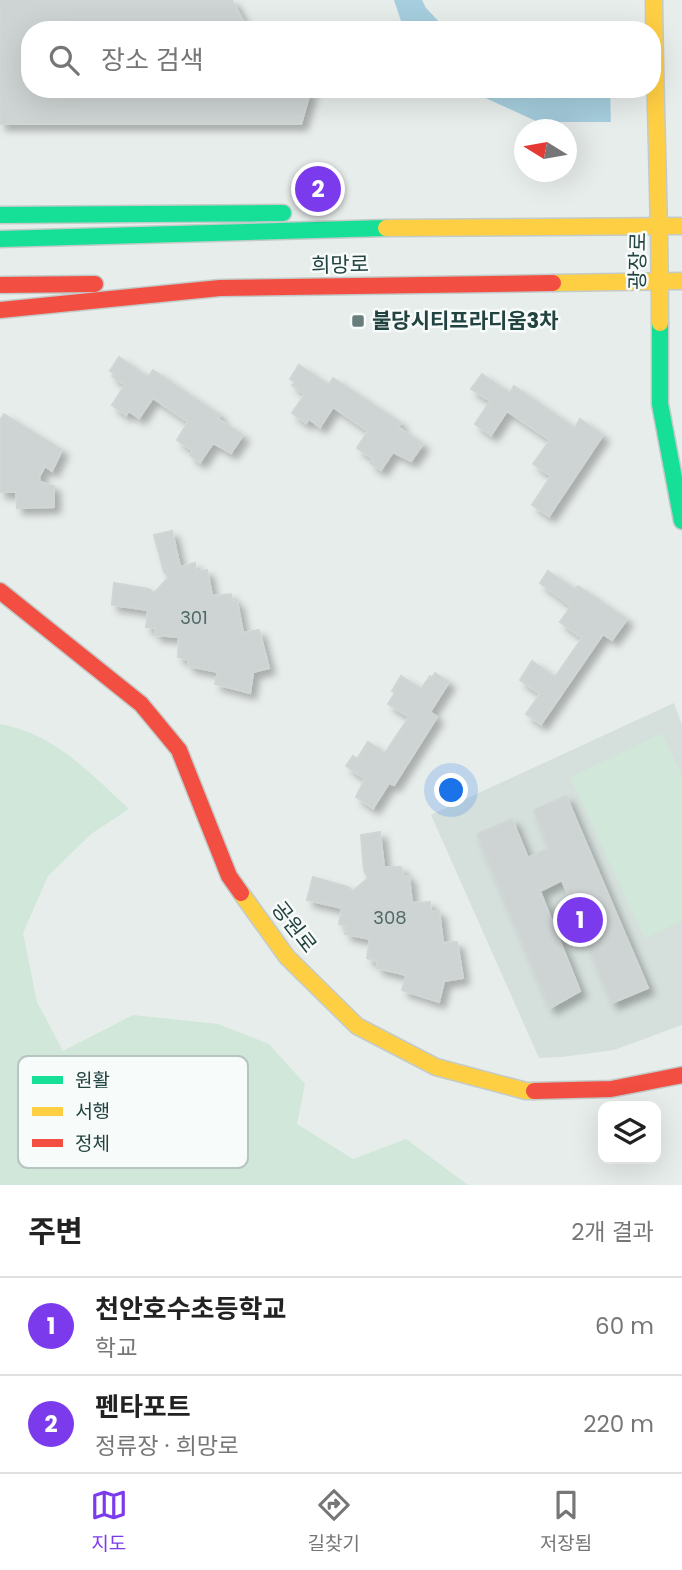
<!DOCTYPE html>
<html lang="ko">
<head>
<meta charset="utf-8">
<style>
	body { margin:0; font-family:Poppins,"Noto Sans KR",sans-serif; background:#f2f2f2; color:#222 }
	.controls { position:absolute; right:21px; bottom:21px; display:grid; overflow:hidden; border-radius:14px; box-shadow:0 7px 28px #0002 }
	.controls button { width:63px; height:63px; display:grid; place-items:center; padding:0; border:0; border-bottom:2px solid #e0e0e0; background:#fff; color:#222; font:35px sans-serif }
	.compass { position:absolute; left:514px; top:119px; width:63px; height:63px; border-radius:50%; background:#fff; box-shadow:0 7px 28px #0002; rotate:281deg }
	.you { position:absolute; left:452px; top:791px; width:24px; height:24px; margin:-18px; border:5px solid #fff; border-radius:50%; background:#1a73e8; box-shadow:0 0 0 10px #1a73e833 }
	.badge { display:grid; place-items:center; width:46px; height:46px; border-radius:50%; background:#7c3aed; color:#fff; font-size:23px; font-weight:700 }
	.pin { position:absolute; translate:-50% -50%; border:4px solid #fff; box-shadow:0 2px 7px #0006 }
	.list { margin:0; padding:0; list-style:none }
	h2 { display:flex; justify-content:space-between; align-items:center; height:91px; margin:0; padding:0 28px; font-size:30px }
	h2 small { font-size:23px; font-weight:400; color:#767676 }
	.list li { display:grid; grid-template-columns:46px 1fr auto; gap:21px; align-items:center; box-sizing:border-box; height:98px; padding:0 28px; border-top:2px solid #e0e0e0 }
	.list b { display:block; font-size:26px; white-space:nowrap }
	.list p { margin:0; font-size:23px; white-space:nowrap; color:#767676 }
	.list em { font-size:23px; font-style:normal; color:#767676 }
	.icon { flex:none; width:38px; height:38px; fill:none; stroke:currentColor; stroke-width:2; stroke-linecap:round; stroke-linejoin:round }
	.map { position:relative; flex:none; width:682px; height:1185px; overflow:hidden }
	.search { position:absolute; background:#fff; box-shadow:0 7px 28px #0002; left:21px; right:21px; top:21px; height:77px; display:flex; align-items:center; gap:18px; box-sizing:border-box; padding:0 24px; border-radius:28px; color:#767676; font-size:26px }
	.sheet { height:287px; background:#fff }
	nav { display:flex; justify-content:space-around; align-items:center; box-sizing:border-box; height:98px; border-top:2px solid #e0e0e0; background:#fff; font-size:19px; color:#767676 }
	nav a { display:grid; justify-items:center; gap:4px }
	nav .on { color:#7c3aed }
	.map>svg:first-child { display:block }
</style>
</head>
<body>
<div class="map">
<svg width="682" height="1185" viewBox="0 0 682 1185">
	<defs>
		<filter id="shadow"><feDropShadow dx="6" dy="6" stdDeviation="3.5" flood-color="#0004"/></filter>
	</defs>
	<rect width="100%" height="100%" fill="#e7edeb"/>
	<path fill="#d5dfdc" d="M674 703 682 725V1025L614 1050 562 1057 539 1058 431 815Z"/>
	<path fill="#d0e7da" d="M0 724C55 734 90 773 129 809L91 834 48 876 23 933 37 1002 63 1051 133 1015 218 1024 269 1044 305 1084 297 1124 353 1159 406 1139 468 1185H0Z
		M662 733 682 776V920L645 939 570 777Z"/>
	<path fill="#a6cede" d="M394 0H422L426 8 447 30H404Z
		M466 89H652L637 118 610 122H538Z"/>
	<path fill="#e7edeb" d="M652 82 682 83V121L637 122 611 126 610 89H652Z"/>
	<path fill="#ced4d3" stroke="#d0d6d4" stroke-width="2" filter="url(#shadow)" d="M0 0H232L248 30H30V89H311L301 124H0Z
		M119 357 148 377 153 370 220 415 218 419 243 435 231 453 213 443 200 462 190 455 193 451 177 440 188 422 153 398 139 418 129 411 126 415 112 405 125 385 112 376 115 374 110 371Z
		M299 365 329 385 333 378 401 423 398 427 423 444 411 461 393 452 381 470 370 463 373 459 357 448 368 431 333 407 320 427 309 419 306 423 292 413 305 394 292 385 295 382 290 379Z
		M482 374 510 393 514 386 575 428 580 419 603 435 549 516 532 505 551 476 533 464 550 440 507 411 491 435 475 424 490 401 471 389Z
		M4 414 62 450 52 471 45 466 39 477 40 482 54 486V507L17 508 16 492H0V420Z
		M172 531 180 567 195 563 196 572 207 570 212 596 231 594 232 602 237 601 243 633 259 630 269 668 253 672 250 693 215 684 218 672 188 666 189 660 178 657 179 637 155 635V628L146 627 148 610 112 605 114 583 149 589 154 593 169 577 164 572 154 535Z
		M548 571 575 589 578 586 627 619 612 640 603 634 541 724 526 714 540 694 520 680 532 661 555 677 582 638 560 622 571 606 540 583Z
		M435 673 449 682 430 712 437 717 394 785 389 783 373 808 356 797 365 779 346 766 353 756 357 759 368 742 385 753 409 717 388 704 395 693 392 691 401 676 421 689 430 676 432 678Z
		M566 796 648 988 612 1003 562 880 540 891 580 991 550 1008 477 834 512 819 528 858 549 848 534 810Z
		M380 832 384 867H401L404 876H409L412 903 430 902 431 911H439L443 943 457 942 463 978 444 981 439 1002 402 990 406 975 377 968 378 962 367 958 370 939 345 934 347 926 339 924 342 908 307 900 313 877 348 887 353 891 368 878 364 870 361 835Z"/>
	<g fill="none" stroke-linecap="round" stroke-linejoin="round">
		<g stroke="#c3cbc9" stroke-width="19">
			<path id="fast" d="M0 215 283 213
				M0 239 386 228
				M660 323V404L682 521"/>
		</g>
		<g stroke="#c3cbc9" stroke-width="19">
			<path id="slow" d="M654 0C655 108 660 215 660 323
				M386 228 682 226
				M553 283 682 281
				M241 893 287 957 357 1026 436 1067 526 1091H534"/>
		</g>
		<g stroke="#c3cbc9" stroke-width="19">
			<path id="jam" d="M0 285 95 284
				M0 310 220 288 553 283
				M0 591 141 704 179 750 229 876 241 893
				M534 1091 611 1089 682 1075"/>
		</g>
		<use href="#fast" stroke="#16e098" stroke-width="16"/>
		<use href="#slow" stroke="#ffcf43" stroke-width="16"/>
		<use href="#jam" stroke="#f24e42" stroke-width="16"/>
	</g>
	<rect fill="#677e7c" stroke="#f7fbfa" stroke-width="2.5" x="351" y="314" width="14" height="14" rx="3.5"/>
	<g text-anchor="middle" stroke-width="5" stroke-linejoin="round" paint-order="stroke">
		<g font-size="18" fill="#4e6866">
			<text x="194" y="624">301</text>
			<text x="390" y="924">308</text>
		</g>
		<g font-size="21" fill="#224340" stroke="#f7fbfa">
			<text transform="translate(638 261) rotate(-89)" y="7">광장로</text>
			<text transform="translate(340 265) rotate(-1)" y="7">희망로</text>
			<text transform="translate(294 927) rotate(52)" y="7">공원로</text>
		</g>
		<g font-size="21" font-weight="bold" fill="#224340" stroke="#f7fbfa" text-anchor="start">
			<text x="372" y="328">불당시티프라디움3차</text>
		</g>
	</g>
	<rect x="18" y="1056" width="230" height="112" rx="10" fill="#f7fbfa" stroke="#b7c4c2" stroke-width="2"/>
	<rect x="32" y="1076" width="31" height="8" fill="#16e098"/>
	<rect x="32" y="1107" width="31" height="9" fill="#ffcf43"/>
	<rect x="32" y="1139" width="31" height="8" fill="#f24e42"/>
	<g font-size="19" fill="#224340">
		<text x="75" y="1087">원활</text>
		<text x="75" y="1118">서행</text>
		<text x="75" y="1150">정체</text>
	</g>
</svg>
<div class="controls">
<button><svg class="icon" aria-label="layers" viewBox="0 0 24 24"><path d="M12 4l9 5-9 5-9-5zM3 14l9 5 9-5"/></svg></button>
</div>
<svg class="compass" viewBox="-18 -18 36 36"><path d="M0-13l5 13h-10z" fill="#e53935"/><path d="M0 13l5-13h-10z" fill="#767676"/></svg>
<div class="you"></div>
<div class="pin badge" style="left:580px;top:920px">1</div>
<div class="pin badge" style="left:318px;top:189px">2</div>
<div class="search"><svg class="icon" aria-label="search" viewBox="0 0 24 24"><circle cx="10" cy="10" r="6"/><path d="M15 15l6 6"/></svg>장소 검색</div>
</div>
<section class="sheet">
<h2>주변<small>2개 결과</small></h2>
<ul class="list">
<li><span class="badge">1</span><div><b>천안호수초등학교</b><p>학교</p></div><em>60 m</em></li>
<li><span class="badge">2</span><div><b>펜타포트</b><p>정류장 · 희망로</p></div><em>220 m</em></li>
</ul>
</section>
<nav>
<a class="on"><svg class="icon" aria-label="map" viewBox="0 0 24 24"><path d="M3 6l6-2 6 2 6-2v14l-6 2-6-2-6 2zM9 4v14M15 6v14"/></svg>지도</a>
<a><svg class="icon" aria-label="directions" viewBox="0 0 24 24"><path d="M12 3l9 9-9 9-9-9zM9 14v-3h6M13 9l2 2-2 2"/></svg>길찾기</a>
<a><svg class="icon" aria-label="saved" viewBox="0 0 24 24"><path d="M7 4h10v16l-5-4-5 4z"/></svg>저장됨</a>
</nav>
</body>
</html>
